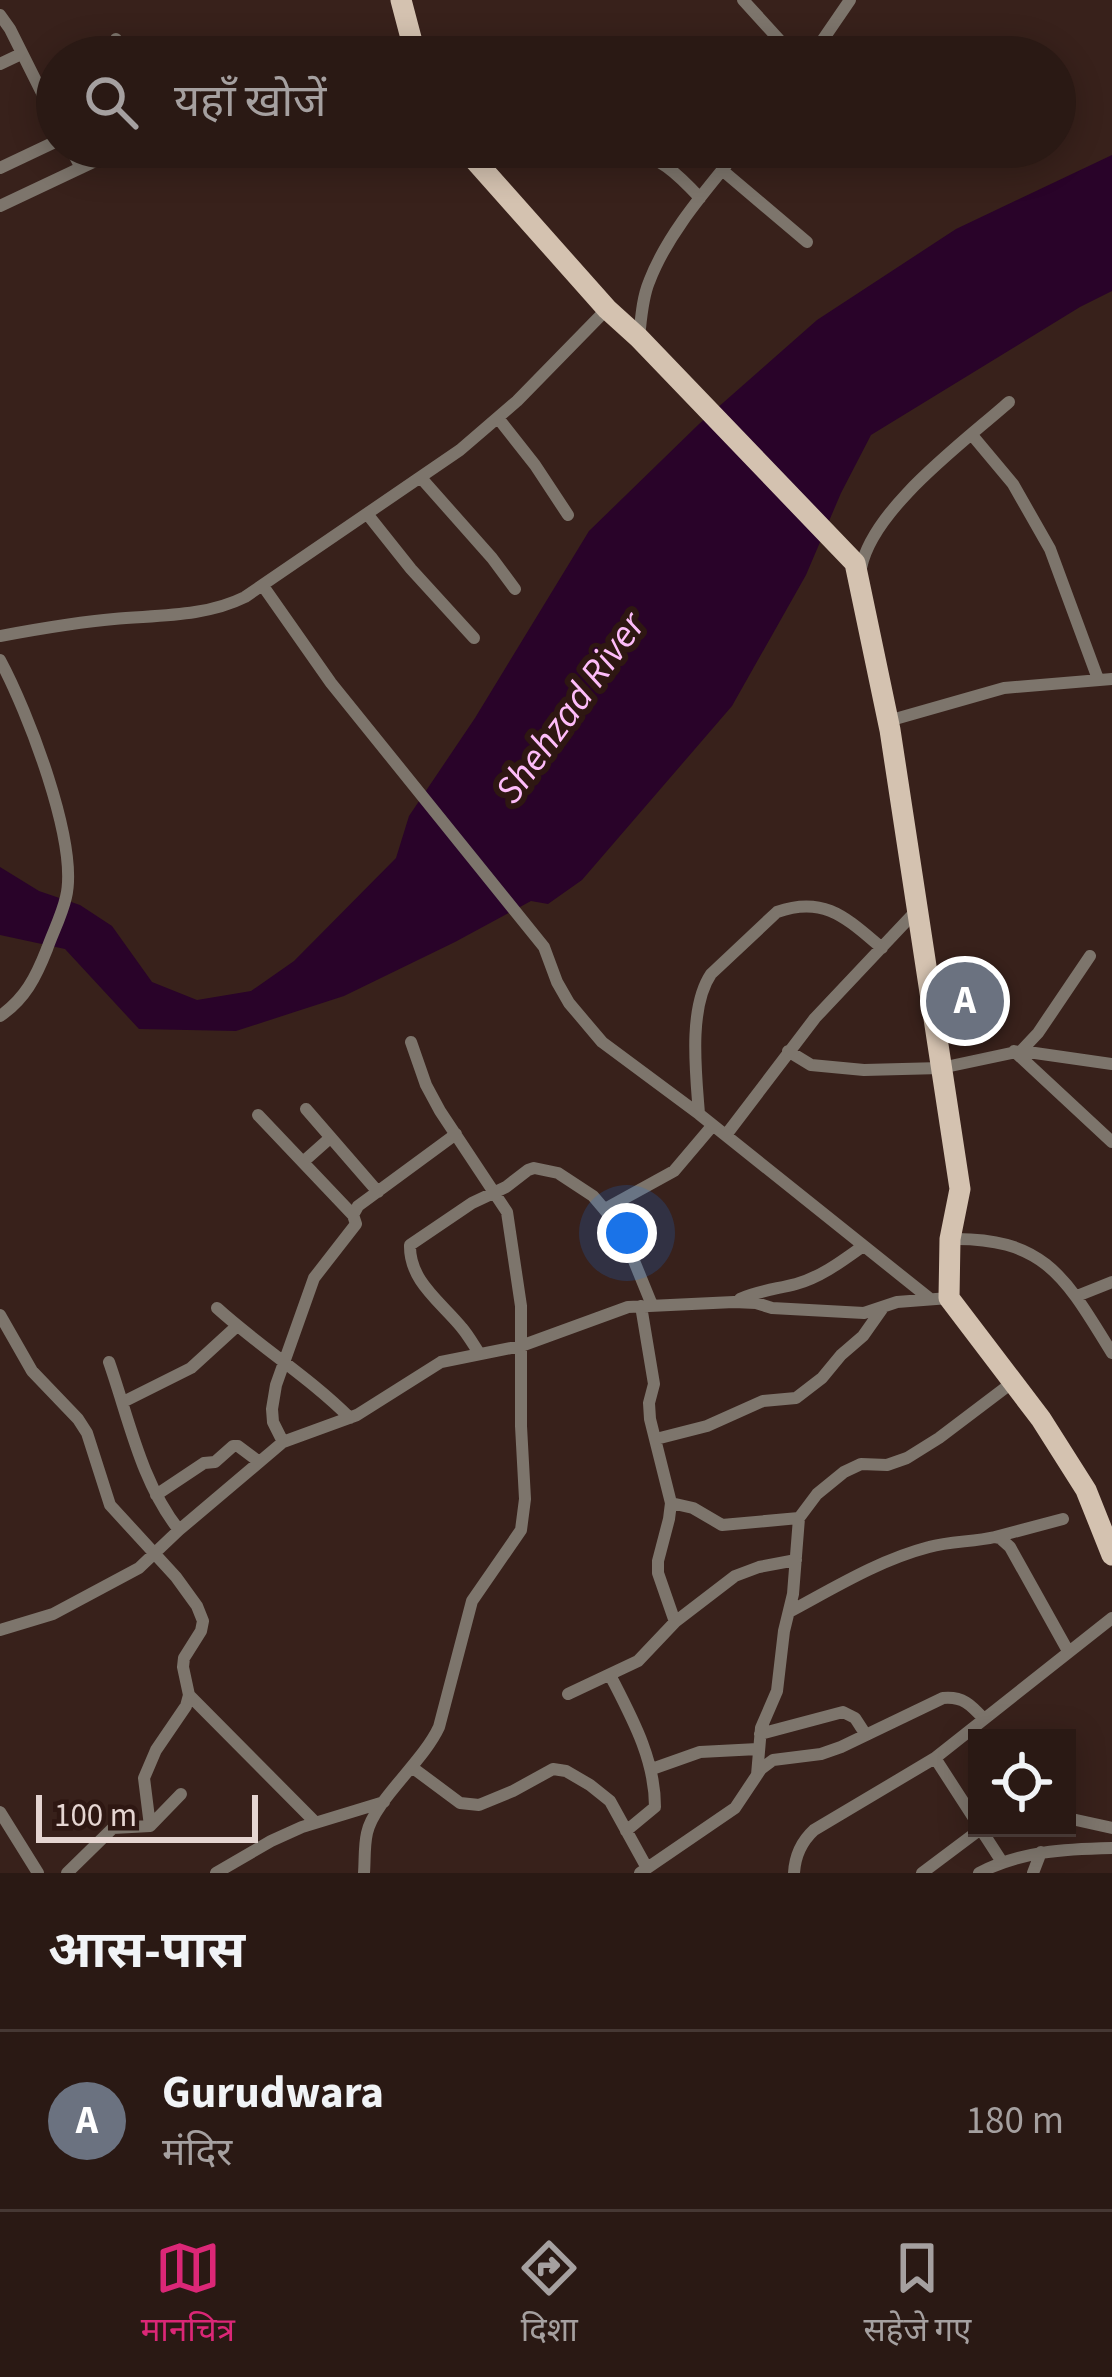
<!DOCTYPE html>
<html lang="hi">
<head>
<meta charset="utf-8">
<style>
	body { margin:0; font-family:"Source Sans 3","Noto Sans Devanagari",sans-serif; background:#32221d; color:#f1f3f6 }
	.controls { position:absolute; right:36px; bottom:36px; display:grid; overflow:hidden; border-radius:0px; box-shadow:0 6px 30px #0003 }
	.controls button { width:108px; height:108px; display:grid; place-items:center; padding:0; border:0; border-bottom:3px solid #463834; background:#2a1914; color:#f1f3f6; font:60px sans-serif }
	.scale { position:absolute; left:36px; bottom:30px; width:222px; box-sizing:border-box; padding-left:12px; border:6px solid #e5d5d1; border-top:0; font-size:33px; line-height:42px; white-space:nowrap; color:#e5d5d1; -webkit-text-stroke:9px #2e1712; paint-order:stroke }
	.you { position:absolute; left:627px; top:1233px; width:42px; height:42px; margin:-30px; border:9px solid #fff; border-radius:50%; background:#1a73e8; box-shadow:0 0 0 18px #1a73e833 }
	.badge { display:grid; place-items:center; width:78px; height:78px; border-radius:50%; background:#db2777; color:#fff; font-size:39px; font-weight:700 }
	.pin { position:absolute; translate:-50% -50%; border:6px solid #fff; box-shadow:0 3px 12px #0006 }
	.list { margin:0; padding:0; list-style:none }
	h2 { display:flex; justify-content:space-between; align-items:center; height:156px; margin:0; padding:0 48px; font-size:51px }
	h2 small { font-size:39px; font-weight:400; color:#a5a0a0 }
	.list li { display:grid; grid-template-columns:78px 1fr auto; gap:36px; align-items:center; box-sizing:border-box; height:180px; padding:0 48px; border-top:3px solid #463834 }
	.list b { display:block; font-size:45px; white-space:nowrap }
	.list p { margin:0; font-size:39px; white-space:nowrap; color:#a5a0a0 }
	.list em { font-size:39px; font-style:normal; color:#a5a0a0 }
	.icon { flex:none; width:66px; height:66px; fill:none; stroke:currentColor; stroke-width:2; stroke-linecap:round; stroke-linejoin:round }
	.map { position:relative; flex:none; width:1112px; height:1873px; overflow:hidden }
	.search { position:absolute; background:#2a1914; box-shadow:0 6px 30px #0003; left:36px; right:36px; top:36px; height:132px; display:flex; align-items:center; gap:30px; box-sizing:border-box; padding:0 42px; border-radius:66px; color:#a5a0a0; font-size:45px }
	.sheet { height:336px; background:#2a1914 }
	nav { display:flex; justify-content:space-around; align-items:center; box-sizing:border-box; height:168px; border-top:3px solid #463834; background:#2a1914; font-size:33px; color:#a5a0a0 }
	nav a { display:grid; justify-items:center; gap:6px }
	nav .on { color:#db2777 }
	.map>svg:first-child { display:block }
</style>
</head>
<body>
<div class="map">
<svg width="1112" height="1873" viewBox="0 0 1112 1873">
	<rect width="100%" height="100%" fill="#38211b"/>
	<path fill="#290329" d="M1112 155V291L1080 307 871 435 841 493 806 575 732 706 582 880 548 904 531 901 455 942 344 996 236 1031 139 1029 65 949 0 935V867L39 891 80 905 112 926 152 982 197 1000 251 991 294 961 396 858 409 816 475 718 589 531 699 424 817 320 956 229Z"/>
	<g fill="none" stroke-linecap="round" stroke-linejoin="round">
		<path stroke="#7d756c" stroke-width="12" d="M743 0 795 57
			M0 15 10 29 57 123
			M116 39 124 57
			M811 57 850 0
			M0 64 21 54
			M70 147 81 168
			M626 147C660 158 676 172 700 198
			M0 168 57 141
			M722 170 807 242
			M0 206 125 147
			M639 338C641 320 642 299 649 282 668 232 708 188 741 147
			M498 418 535 465 568 515
			M972 435 1013 484 1050 549 1098 679
			M422 479 492 558 515 589
			M368 515 411 569 474 638
			M861 568C873 508 964 442 1009 402
			M263 586 331 683 544 947 557 982 569 1003 602 1042 699 1114 929 1298
			M0 636C38 629 76 622 114 619 157 615 205 617 245 597L460 450 517 401 607 309
			M0 660C27 710 79 843 66 897 62 915 53 932 47 949 36 977 25 999 0 1016
			M888 721 1004 688 1112 679
			M788 1051 811 1065 864 1070 941 1068 1021 1051 1112 1064
			M1014 1051 1112 1142
			M1021 1051 1038 1033 1090 956
			M306 1109 378 1192
			M699 1114C696 1074 688 1008 711 974L777 912C825 895 847 919 882 948
			M258 1115 353 1215
			M726 1135 815 1018 916 911
			M303 1162 330 1138
			M605 1209 674 1171 713 1125
			M950 1239C1046 1237 1066 1279 1112 1353
			M1077 1296 1112 1282
			M740 1299C757 1291 777 1289 796 1284 821 1277 842 1261 863 1246
			M641 1306 654 1384 649 1403 650 1419 671 1503 669 1519 658 1561V1573L675 1622
			M217 1308C260 1347 309 1377 350 1418
			M0 1315 32 1371 78 1419 87 1433 110 1505 176 1577 197 1606 203 1621 201 1631 184 1658 183 1667 189 1695 186 1706 156 1750 144 1778 150 1826
			M479 1353C473 1344 468 1335 462 1328 441 1302 409 1281 410 1245L472 1203 506 1187 528 1170 534 1168 558 1173 593 1196 621 1229 652 1305
			M109 1362C129 1419 141 1482 179 1530
			M123 1402 191 1368 237 1326
			M656 1439 707 1426 763 1401 796 1398 822 1378 841 1355 863 1336 882 1309
			M283 1442 273 1422 272 1409 276 1385 314 1278 356 1224 353 1215 358 1206 456 1134
			M156 1495 204 1463 215 1462 233 1446H238L258 1461
			M671 1503 693 1508 722 1525 799 1518
			M995 1537 1063 1519
			M789 1612C834 1588 879 1560 929 1547 950 1541 973 1542 995 1537L1000 1538 1010 1547 1068 1651
			M0 1630 53 1614 139 1568 179 1530 283 1442 357 1415 441 1362 521 1346 628 1307 734 1302 756 1303 772 1308 864 1313 897 1302 949 1298
			M610 1675C632 1718 655 1759 655 1807L626 1831
			M568 1694 638 1661 675 1622 735 1576 759 1567 796 1560
			M189 1695 315 1822
			M760 1734 843 1712 855 1718 866 1735
			M935 1758 977 1823
			M413 1768 460 1803 479 1805 513 1791 553 1769 566 1771 590 1785 610 1801 647 1868
			M652 1769 700 1752 758 1749
			M757 1775 761 1728 777 1691 784 1631 793 1594 799 1518 817 1494 844 1472 861 1464 887 1465 907 1458 939 1438 1013 1382
			M0 1812 38 1873
			M1067 1818 1112 1828
			M980 1828 1002 1862
			M67 1873 113 1828 150 1826 181 1794
			M216 1873 271 1841 302 1827 384 1802
			M364 1873C365 1860 364 1846 367 1833 374 1801 423 1762 439 1727L472 1601 521 1530 525 1499 521 1426V1306L507 1212 440 1111 426 1085 411 1042
			M640 1873 735 1808 761 1769 773 1760 821 1754 841 1747 943 1698C963 1696 971 1705 984 1719
			M794 1873C795 1856 801 1842 814 1830L935 1758 1112 1618
			M922 1873 982 1828
			M979 1873C1021 1851 1065 1849 1112 1848
			M1033 1873 1041 1852"/>
		<path stroke="#d4c2b0" stroke-width="21" d="M401 0 416 57
			M463 147 607 309 639 338 855 563 890 730 960 1189 950 1239 949 1298 1041 1419 1086 1490 1112 1555"/>
	</g>
	<g text-anchor="middle" stroke-width="12" stroke-linejoin="round" paint-order="stroke">
		<g font-size="39" font-style="italic" fill="#fdbcf9" stroke="#2e1712">
			<text transform="translate(569 707) rotate(-54)" y="14">Shehzad River</text>
		</g>
	</g>
</svg>
<div class="controls">
<button><svg class="icon" aria-label="locate" viewBox="0 0 24 24"><circle cx="12" cy="12" r="6"/><path d="M12 2v4M12 18v4M2 12h4M18 12h4"/></svg></button>
</div>
<div class="scale">100 m</div>
<div class="you"></div>
<div class="pin badge" style="left:965px;top:1001px;background:#6b7280">A</div>
<div class="search"><svg class="icon" aria-label="search" viewBox="0 0 24 24"><circle cx="10" cy="10" r="6"/><path d="M15 15l6 6"/></svg>यहाँ खोजें</div>
</div>
<section class="sheet">
<h2>आस-पास<small></small></h2>
<ul class="list">
<li><span class="badge" style="background:#6b7280">A</span><div><b>Gurudwara</b><p>मंदिर</p></div><em>180 m</em></li>
</ul>
</section>
<nav>
<a class="on"><svg class="icon" aria-label="map" viewBox="0 0 24 24"><path d="M3 6l6-2 6 2 6-2v14l-6 2-6-2-6 2zM9 4v14M15 6v14"/></svg>मानचित्र</a>
<a><svg class="icon" aria-label="directions" viewBox="0 0 24 24"><path d="M12 3l9 9-9 9-9-9zM9 14v-3h6M13 9l2 2-2 2"/></svg>दिशा</a>
<a><svg class="icon" aria-label="saved" viewBox="0 0 24 24"><path d="M7 4h10v16l-5-4-5 4z"/></svg>सहेजे गए</a>
</nav>
</body>
</html>
